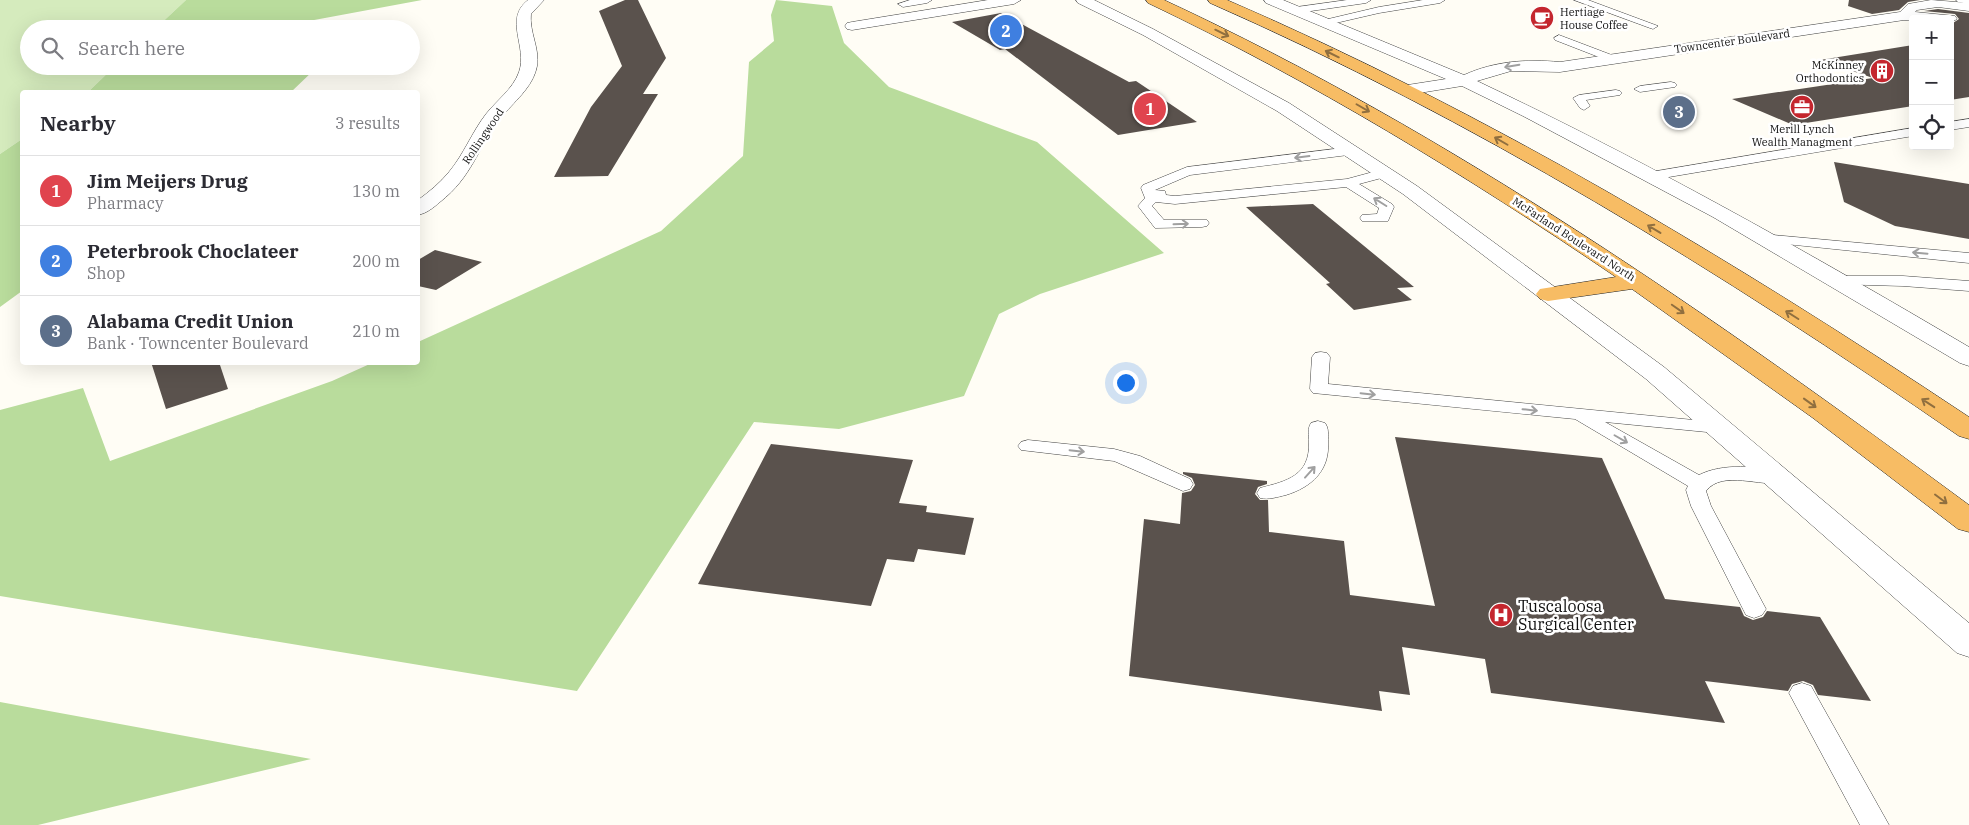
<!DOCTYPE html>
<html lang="en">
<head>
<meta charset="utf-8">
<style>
	body { margin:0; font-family:"IBM Plex Serif",serif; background:#f2f2f3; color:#2b2b33 }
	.controls { position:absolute; right:15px; top:15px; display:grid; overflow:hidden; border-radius:5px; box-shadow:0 5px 20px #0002 }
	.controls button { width:45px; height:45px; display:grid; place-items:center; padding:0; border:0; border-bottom:1px solid #e1e1e2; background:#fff; color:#2b2b33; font:25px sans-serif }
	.you { position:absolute; left:1125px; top:382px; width:18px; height:18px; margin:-12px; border:4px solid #fff; border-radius:50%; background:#1a73e8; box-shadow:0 0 0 8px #1a73e833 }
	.badge { display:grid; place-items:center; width:32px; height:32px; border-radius:50%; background:#2563eb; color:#fff; font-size:16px; font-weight:700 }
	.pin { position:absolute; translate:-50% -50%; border:2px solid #fff; box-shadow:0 1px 5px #0006 }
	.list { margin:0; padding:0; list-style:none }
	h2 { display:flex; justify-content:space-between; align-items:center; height:65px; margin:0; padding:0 20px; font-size:21px }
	h2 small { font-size:16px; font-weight:400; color:#7c7c81 }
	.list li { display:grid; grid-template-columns:32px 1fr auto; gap:15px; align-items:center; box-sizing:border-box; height:70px; padding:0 20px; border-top:1px solid #e1e1e2 }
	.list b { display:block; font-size:19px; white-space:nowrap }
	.list p { margin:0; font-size:16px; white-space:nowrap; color:#7c7c81 }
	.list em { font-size:16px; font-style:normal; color:#7c7c81 }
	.icon { flex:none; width:28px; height:28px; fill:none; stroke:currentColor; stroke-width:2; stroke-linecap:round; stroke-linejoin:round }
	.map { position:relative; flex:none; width:1969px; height:825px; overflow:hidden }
	.search { position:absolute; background:#fff; box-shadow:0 5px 20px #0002; left:20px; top:20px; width:400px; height:55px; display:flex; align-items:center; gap:12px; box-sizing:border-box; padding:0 18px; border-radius:28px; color:#7c7c81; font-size:19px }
	.panel { position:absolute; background:#fff; box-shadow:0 5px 20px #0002; left:20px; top:90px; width:400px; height:275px; border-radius:5px }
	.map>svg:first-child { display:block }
</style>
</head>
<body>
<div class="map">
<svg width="1969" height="825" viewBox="0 0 1969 825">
	<rect width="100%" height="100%" fill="#fffdf5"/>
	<path fill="#d5ebbd" d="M0 0H186L155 29H29V66H115L88 92H22V139L0 154Z"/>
	<path fill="#b9dc9c" d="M186 0H422L298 23 300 29H155Z
		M776 0 832 6 844 43 889 87 1037 142 1164 253 1040 294 999 314 964 396 839 429 754 422 577 691 0 596V410L83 388 110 461 332 381 372 363 418 362V342L661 231 743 156 749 62 774 41 771 15Z
		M115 66H312L314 70 291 92H88Z
		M22 139V291L0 307V154Z
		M0 702 311 759 38 825H0Z"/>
	<path fill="#5a524d" d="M625 0H638L666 58 643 94H658L608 176 554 177 591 107 622 66 599 11Z
		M1849 0H1920L1908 2 1899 10 1872 14 1848 6Z
		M1938 9 1969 13V97L1950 100V25L1959 19 1955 14 1924 11Z
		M1001 13 1129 82 1136 81 1197 122 1118 135 1005 49 1000 50 952 22Z
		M1913 45V106L1793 125 1732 99 1873 78 1820 60Z
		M1834 162 1969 184V239L1895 226 1844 202Z
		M1313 204 1414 287 1397 288 1412 300 1354 310 1326 284 1330 283 1246 207Z
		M435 250 482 262 436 290 418 286V260Z
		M151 362H219L228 389 166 409Z
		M1395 437 1602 458 1665 599 1740 607 1744 616 1753 620 1763 617 1767 611 1820 617 1871 701 1818 695 1813 685 1803 681 1792 684 1788 691 1705 681 1725 723 1491 693 1485 659 1402 647 1410 695 1379 691 1382 711 1129 676 1144 519 1180 524 1182 493 1191 491 1195 485 1192 478 1183 474V472L1267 481V484L1258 487 1255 494 1260 500H1268L1269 532 1344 541 1350 595 1435 606Z
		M771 444 913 460 899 503 927 506 926 512 974 518 965 555 918 549 914 562 887 559 871 606 698 584Z"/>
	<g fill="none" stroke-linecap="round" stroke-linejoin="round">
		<g stroke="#444" stroke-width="1">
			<path id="service" d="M910 0H932L927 3 903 7 898 4Z
				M1347 0H1371L1366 3 1297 13 1292 10 1297 7Z
				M1423 0H1445L1440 3 1379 13 1327 25 1322 22 1324 20 1379 7Z
				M1574 0H1588L1658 26 1653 29 1650 28Z
				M1956 0H1969V4L1958 2Z
				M1559 35 1617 57 1618 59 1617 61H1609L1555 40 1554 38Z
				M1671 82 1675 83 1677 85 1675 87 1640 92 1634 89 1640 86Z
				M1616 90 1620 91 1622 93 1620 95 1586 100 1590 106 1584 110 1580 108 1573 98 1579 95Z
				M1969 119V127L1950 130V122Z
				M1913 128V136L1651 180 1644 176 1651 172Z
				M1351 147 1357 151 1356 154 1190 175 1155 190 1165 191 1166 195 1175 196 1347 179 1384 169 1391 173 1389 176 1359 184 1392 204 1394 207 1388 221H1362L1360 218 1362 215 1377 214 1379 208 1346 187 1175 204 1156 202 1152 206 1164 220H1207L1209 223 1207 226 1202 227 1155 228 1138 206 1145 198 1141 188 1143 185 1187 167Z
				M1762 234 1969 253V263L1757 241 1755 238 1757 235Z
				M1839 276H1903L1969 281V291L1903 286 1833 284 1831 281 1833 278Z
				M1321 352 1327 353 1330 357 1328 384 1724 423 1727 427 1724 431 1717 433 1605 422 1699 475C1722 463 1759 466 1783 472L1786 477 1783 482C1761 488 1723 469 1706 491L1711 506 1766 609 1762 615 1754 618 1746 615 1691 506 1686 490 1688 486 1575 419 1313 393 1310 389 1312 357 1315 353Z
				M1318 421 1325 423C1329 428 1328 435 1328 442 1330 470 1312 487 1286 495 1277 497 1269 500 1260 498L1257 493 1260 488C1287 481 1310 476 1309 442 1309 435 1307 429 1311 423Z
				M1028 440 1114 449 1140 456 1190 479 1193 484 1190 489 1183 491 1114 461 1021 450 1018 446 1021 442Z
				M1802 683 1811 686 1889 825H1860L1789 693 1793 686Z"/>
		</g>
		<g stroke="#444" stroke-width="1">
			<path id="minor" d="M528 0H544L531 14C529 32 540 48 537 66 533 88 513 102 500 119 477 149 472 177 440 202 433 208 427 213 418 215V200C429 192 440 183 449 172 464 154 472 132 486 114 497 100 513 89 519 72 528 47 503 19 528 0Z
				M988 0H1021L1014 4 852 30 847 29 845 26 847 23 852 22Z
				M1076 0H1094L1153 29 1289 103 1417 186 1664 367 1969 623V657L1957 653 1646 379 1403 194 1277 111 1143 35 1078 3Z
				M1264 0H1283L1464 75C1495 61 1526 59 1560 62L1900 12 1908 4 1931 0 1969 3V11L1938 7 1917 10 1915 12 1955 16 1957 19 1950 23V19H1913V21L1904 20 1560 72 1511 71 1477 81C1646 161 1808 252 1969 347V366L1960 363 1713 217 1523 116 1462 86 1407 95 1401 94 1399 90 1401 86 1446 79 1266 3Z"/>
		</g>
		<g stroke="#222" stroke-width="1">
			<path id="trunk" d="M1146 0H1164C1453 134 1714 317 1969 505V532L1958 529 1813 418 1632 289 1548 301 1540 299 1536 294 1540 289 1616 277C1466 175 1312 81 1148 3Z
				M1208 0H1227C1487 112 1733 260 1969 417V439L1959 436C1722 272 1474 119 1210 3Z"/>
		</g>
		<use href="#service" fill="#fff" fill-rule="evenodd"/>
		<use href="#minor" fill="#fff" fill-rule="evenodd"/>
		<use href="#trunk" fill="#f7bc64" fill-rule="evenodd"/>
	</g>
	<defs><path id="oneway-shaft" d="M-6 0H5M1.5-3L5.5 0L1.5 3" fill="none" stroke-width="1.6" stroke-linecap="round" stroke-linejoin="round" transform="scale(1.25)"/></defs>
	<g stroke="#906f3f">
		<use href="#oneway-shaft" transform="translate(1222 33) rotate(26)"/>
		<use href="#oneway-shaft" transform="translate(1332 54) rotate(-154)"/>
		<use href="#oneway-shaft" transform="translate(1363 108) rotate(30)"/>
		<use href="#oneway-shaft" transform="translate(1501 141) rotate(-150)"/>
		<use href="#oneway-shaft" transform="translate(1654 229) rotate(-149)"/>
		<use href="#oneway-shaft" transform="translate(1678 309) rotate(35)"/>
		<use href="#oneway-shaft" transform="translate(1792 315) rotate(-148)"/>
		<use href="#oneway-shaft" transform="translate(1810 403) rotate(36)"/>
		<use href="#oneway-shaft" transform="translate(1928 403) rotate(-147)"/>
		<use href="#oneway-shaft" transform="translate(1941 499) rotate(37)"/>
	</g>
	<g stroke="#a0a0a0">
		<use href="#oneway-shaft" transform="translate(1512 66) rotate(170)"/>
		<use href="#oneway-shaft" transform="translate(1302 157) rotate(173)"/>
		<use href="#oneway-shaft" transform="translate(1380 202) rotate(-148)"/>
		<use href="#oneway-shaft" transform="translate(1181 224) rotate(-2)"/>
		<use href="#oneway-shaft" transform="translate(1920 253) rotate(-175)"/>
		<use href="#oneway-shaft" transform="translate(1368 394) rotate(6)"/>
		<use href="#oneway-shaft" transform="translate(1530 410) rotate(6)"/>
		<use href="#oneway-shaft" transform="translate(1621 439) rotate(30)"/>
		<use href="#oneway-shaft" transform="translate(1077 451) rotate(6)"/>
		<use href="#oneway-shaft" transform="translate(1310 472) rotate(-48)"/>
	</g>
	<defs>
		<g id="cafe-disc" transform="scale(1.25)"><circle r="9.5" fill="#c4262e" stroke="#fff"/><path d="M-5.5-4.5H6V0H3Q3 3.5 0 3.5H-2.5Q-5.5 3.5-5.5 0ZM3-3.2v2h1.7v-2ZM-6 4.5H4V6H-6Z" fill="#fff"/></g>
		<g id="building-disc" transform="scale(1.25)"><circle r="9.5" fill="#c4262e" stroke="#fff"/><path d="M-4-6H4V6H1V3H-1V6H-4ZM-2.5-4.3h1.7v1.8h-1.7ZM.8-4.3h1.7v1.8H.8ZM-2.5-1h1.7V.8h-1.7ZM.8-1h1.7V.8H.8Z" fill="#fff"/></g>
		<g id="office-disc" transform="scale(1.25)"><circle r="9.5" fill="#c4262e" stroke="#fff"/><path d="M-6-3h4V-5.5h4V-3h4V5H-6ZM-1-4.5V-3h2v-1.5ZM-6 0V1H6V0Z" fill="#fff"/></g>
		<g id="hospital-disc" transform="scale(1.25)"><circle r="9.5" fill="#c4262e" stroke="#fff"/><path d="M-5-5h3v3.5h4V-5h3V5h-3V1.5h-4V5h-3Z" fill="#fff"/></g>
	</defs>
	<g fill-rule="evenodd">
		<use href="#cafe-disc" x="1542" y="18"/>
		<use href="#building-disc" x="1882" y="71"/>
		<use href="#office-disc" x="1802" y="107"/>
		<use href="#hospital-disc" x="1501" y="615"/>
	</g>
	<g text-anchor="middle" stroke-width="5" stroke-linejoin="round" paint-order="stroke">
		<g font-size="11" fill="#111" stroke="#fff" text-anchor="start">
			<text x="1560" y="16">Hertiage<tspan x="1560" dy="13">House Coffee</tspan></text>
			<text x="1864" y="69" text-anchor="end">McKinney<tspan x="1864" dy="13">Orthodontics</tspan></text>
			<text x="1802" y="133" text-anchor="middle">Merill Lynch<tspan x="1802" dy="13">Wealth Managment</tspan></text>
		</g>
		<g font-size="11" fill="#111" stroke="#fff">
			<text transform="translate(1732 41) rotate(-8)" y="4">Towncenter Boulevard</text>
			<text transform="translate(483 136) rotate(-56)" y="4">Rollingwood</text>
			<text transform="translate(1574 239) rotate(33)" y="4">McFarland Boulevard North</text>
		</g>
		<g font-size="16" fill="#111" stroke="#fff" text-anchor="start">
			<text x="1518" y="612">Tuscaloosa<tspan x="1518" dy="18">Surgical Center</tspan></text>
		</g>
	</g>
</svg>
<div class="controls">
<button>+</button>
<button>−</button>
<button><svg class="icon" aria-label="locate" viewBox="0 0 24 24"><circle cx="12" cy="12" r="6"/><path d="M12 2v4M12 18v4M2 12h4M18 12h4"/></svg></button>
</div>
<div class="you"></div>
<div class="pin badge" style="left:1150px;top:109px;background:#e0444e">1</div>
<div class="pin badge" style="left:1006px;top:31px;background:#3f7fe0">2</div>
<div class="pin badge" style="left:1679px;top:112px;background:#5c6f8a">3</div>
<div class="search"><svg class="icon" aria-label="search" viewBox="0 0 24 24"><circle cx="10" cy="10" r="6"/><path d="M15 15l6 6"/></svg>Search here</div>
<section class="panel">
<h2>Nearby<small>3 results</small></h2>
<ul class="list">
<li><span class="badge" style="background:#e0444e">1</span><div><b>Jim Meijers Drug</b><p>Pharmacy</p></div><em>130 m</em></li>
<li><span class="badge" style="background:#3f7fe0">2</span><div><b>Peterbrook Choclateer</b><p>Shop</p></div><em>200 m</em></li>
<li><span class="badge" style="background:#5c6f8a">3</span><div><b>Alabama Credit Union</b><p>Bank · Towncenter Boulevard</p></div><em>210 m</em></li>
</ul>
</section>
</div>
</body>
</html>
